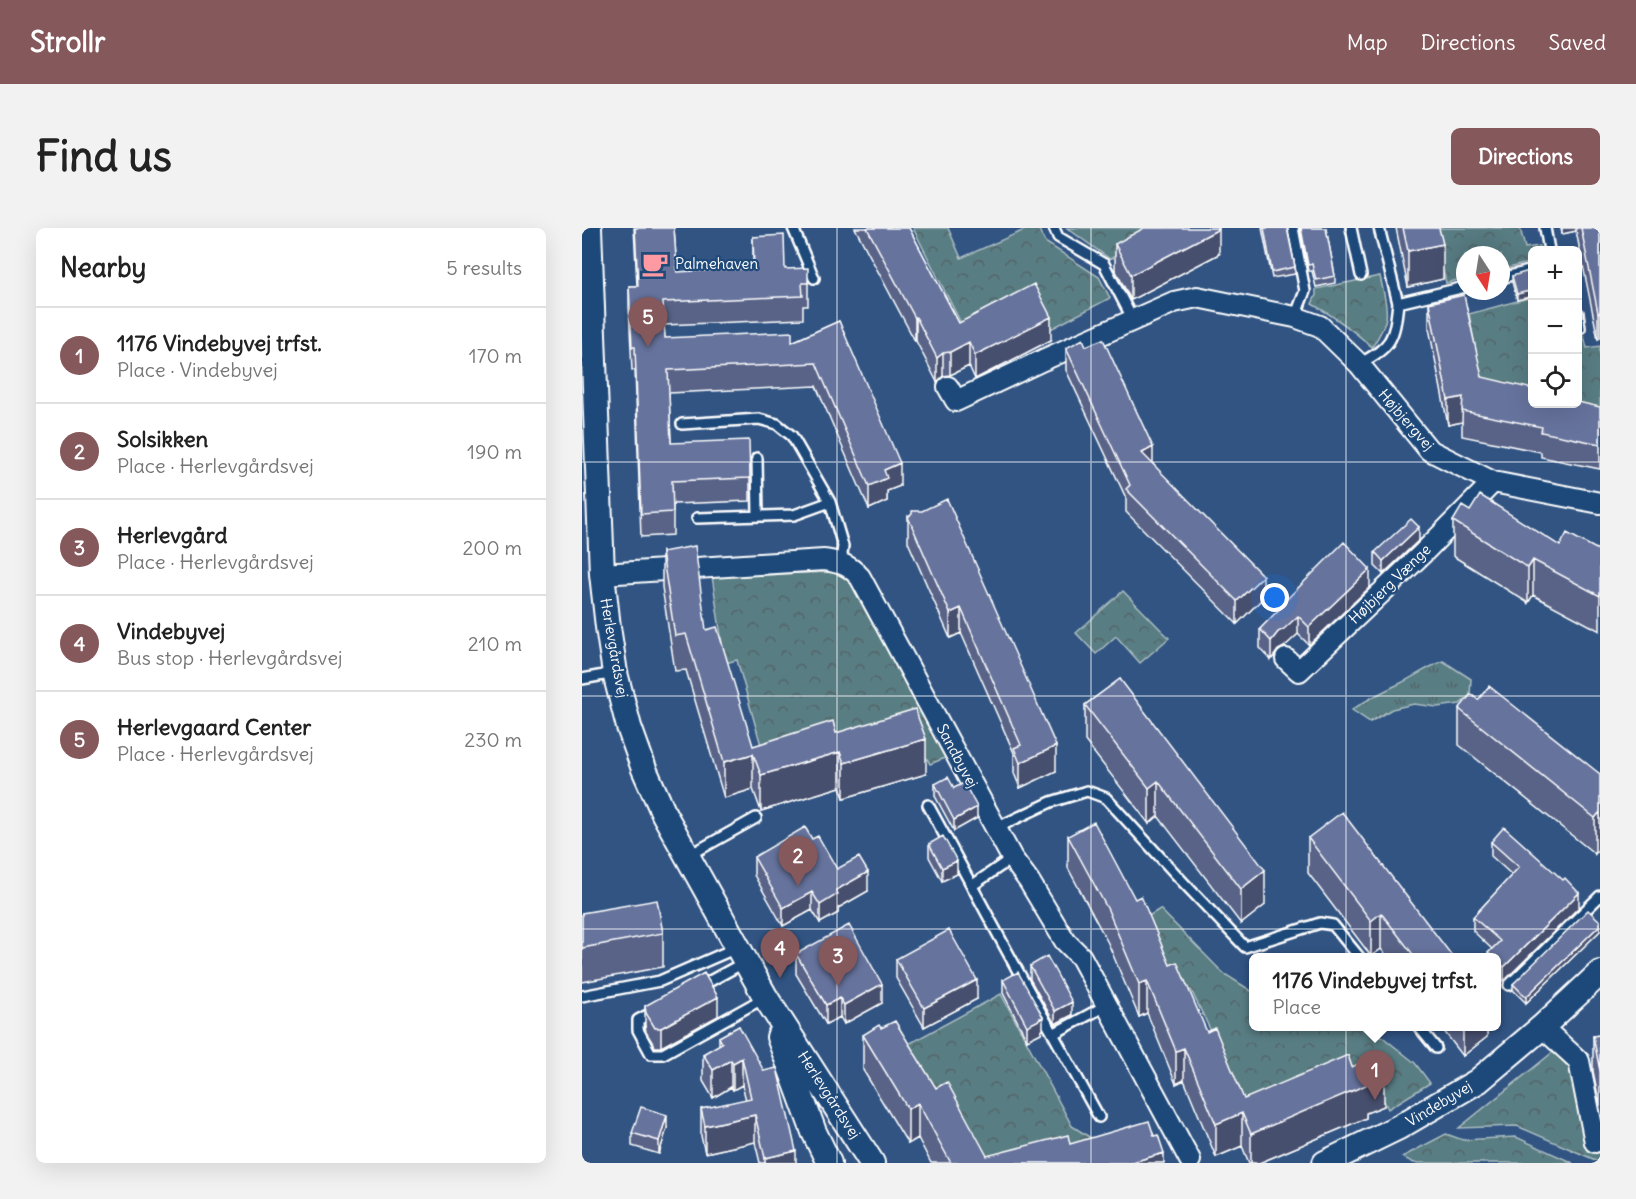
<!DOCTYPE html>
<html lang="en">
<head>
<meta charset="utf-8">
<style>
	body { margin:0; font-family:Delius,sans-serif; background:#f2f2f2; color:#222 }
	.controls { position:absolute; right:18px; top:18px; display:grid; overflow:hidden; border-radius:9px; box-shadow:0 6px 24px #0002 }
	.controls button { width:54px; height:54px; display:grid; place-items:center; padding:0; border:0; border-bottom:2px solid #e0e0e0; background:#fff; color:#222; font:30px sans-serif }
	.compass { position:absolute; left:874px; top:18px; width:54px; height:54px; border-radius:50%; background:#fff; box-shadow:0 6px 24px #0002; rotate:168deg }
	.you { position:absolute; left:693px; top:370px; width:21px; height:21px; margin:-15px; border:4px solid #fff; border-radius:50%; background:#1a73e8; box-shadow:0 0 0 9px #1a73e833 }
	.badge { display:grid; place-items:center; width:39px; height:39px; border-radius:50%; background:#85585c; color:#fff; font-size:20px; font-weight:700 }
	.pin { position:absolute; translate:-50% -50px; filter:drop-shadow(0 2px 3px #0008) }
	.pin::after { content:''; position:absolute; top:32px; width:21px; height:18px; background:inherit; clip-path:polygon(0 0,100% 0,50% 100%) }
	.popup { position:absolute; left:667px; top:725px; width:252px; height:78px; box-sizing:border-box; display:grid; place-content:center; border-radius:9px; background:#fff; filter:drop-shadow(0 2px 4px #0005); font-size:20px; white-space:nowrap; color:#767676 }
	.popup b { font-size:22px; color:#222 }
	.popup::after { content:''; position:absolute; left:50%; top:100%; margin-left:-12px; border:12px solid transparent; border-top-color:#fff }
	.list { margin:0; padding:0; list-style:none }
	h2 { display:flex; justify-content:space-between; align-items:center; height:78px; margin:0; padding:0 24px; font-size:26px }
	h2 small { font-size:20px; font-weight:400; color:#767676 }
	.list li { display:grid; grid-template-columns:39px 1fr auto; gap:18px; align-items:center; box-sizing:border-box; height:96px; padding:0 24px; border-top:2px solid #e0e0e0 }
	.list b { display:block; font-size:22px; white-space:nowrap }
	.list p { margin:0; font-size:20px; white-space:nowrap; color:#767676 }
	.list em { font-size:20px; font-style:normal; color:#767676 }
	.icon { flex:none; width:33px; height:33px; fill:none; stroke:currentColor; stroke-width:2; stroke-linecap:round; stroke-linejoin:round }
	.map { position:relative; flex:none; width:1018px; height:935px; overflow:hidden; border-radius:9px }
	header { display:flex; align-items:center; gap:36px; box-sizing:border-box; height:84px; padding:0 30px; background:#85585c; color:#fff }
	header strong { font-size:28px }
	nav { display:flex; gap:33px; margin-inline-start:auto; font-size:21px }
	.intro { display:flex; align-items:center; justify-content:space-between; box-sizing:border-box; height:144px; padding:0 36px }
	h1 { margin:0; font-size:42px }
	.button { padding:15px 27px; border-radius:9px; background:#85585c; color:#fff; font-size:21px; font-weight:700 }
	main { display:flex; gap:36px; padding:0 36px }
	aside { flex:1; background:#fff; border-radius:9px; box-shadow:0 6px 24px #0002 }
	.map>svg:first-child { display:block }
</style>
</head>
<body>
<header>
<strong>Strollr</strong>
<nav><a>Map</a><a>Directions</a><a>Saved</a></nav>
</header>
<div class="intro"><h1>Find us</h1><a class="button">Directions</a></div>
<main>
<aside>
<h2>Nearby<small>5 results</small></h2>
<ul class="list">
<li><span class="badge">1</span><div><b>1176 Vindebyvej trfst.</b><p>Place · Vindebyvej</p></div><em>170 m</em></li>
<li><span class="badge">2</span><div><b>Solsikken</b><p>Place · Herlevgårdsvej</p></div><em>190 m</em></li>
<li><span class="badge">3</span><div><b>Herlevgård</b><p>Place · Herlevgårdsvej</p></div><em>200 m</em></li>
<li><span class="badge">4</span><div><b>Vindebyvej</b><p>Bus stop · Herlevgårdsvej</p></div><em>210 m</em></li>
<li><span class="badge">5</span><div><b>Herlevgaard Center</b><p>Place · Herlevgårdsvej</p></div><em>230 m</em></li>
</ul>
</aside>
<div class="map">
<svg width="1018" height="935" viewBox="0 0 1018 935">
	<defs>
		<pattern id="grass-tufts" width="24" height="20" patternUnits="userSpaceOnUse" patternTransform="scale(1.5)"><rect width="24" height="20" fill="#597d83"/><path d="M3 7l-1-3M5 7V3M7 7l1-3M15 17l-1-3M17 17v-4M19 17l1-3" fill="none" stroke="#526468"/></pattern>
		<pattern id="park-crowns" width="20" height="18" patternUnits="userSpaceOnUse" patternTransform="scale(1.5)"><rect width="20" height="18" fill="#597d83"/><path d="M2 6a3 3 0 1 1 6 0M12 15a3 3 0 1 1 6 0" fill="none" stroke="#526468"/></pattern>
	</defs>
	<rect width="100%" height="100%" fill="#315483"/>
	<filter id="ink" filterUnits="userSpaceOnUse"><feTurbulence type="fractalNoise" baseFrequency=".0167" numOctaves="2"/><feDisplacementMap in="SourceGraphic" scale="12" xChannelSelector="R" yChannelSelector="G"/><feConvolveMatrix kernelMatrix="1 2 1 2 8 2 1 2 1" color-interpolation-filters="sRGB"/></filter>
	<g filter="url(#ink)">
		<path fill="url(#grass-tufts)" stroke="#acbec1" stroke-width="1.5" d="M861 433 889 451 888 467 878 476 855 479 832 476 810 481 788 494 770 482C785 471 802 463 819 455 833 448 846 439 861 433Z"/>
		<path fill="url(#park-crowns)" stroke="#acbec1" stroke-width="1.5" d="M331 0H366L379 30 447 0H456L463 14 517 49 528 70 465 103 382 101Z
			M485 0H583L528 31Z
			M852 0H938L943 20 957 18V22H951L949 34 919 42V27H883V50L864 55Z
			M798 48C805 82 811 88 790 119 771 102 752 88 730 76L734 67V61Z
			M950 69 951 176H996V107L1002 108 1005 120 1018 118V197L903 173 887 86Z
			M254 344 267 349 368 528 348 536 326 499 186 542 155 432 143 435 130 348Z
			M541 363 587 410 558 435 534 408 514 426 494 405Z
			M578 681 641 745 671 764 672 798 788 799 833 835 848 855 806 881 795 858 667 891 643 832 609 762 602 765 560 692Z
			M419 766 490 898 512 912 398 935 321 819Z
			M971 824 994 842 1008 923 1018 922V934L935 898 877 900Z
			M864 906 881 912 934 909 991 935H832L820 929Z"/>
		<g fill="none" stroke-linecap="round" stroke-linejoin="round">
			<g stroke="#fff" stroke-width="14">
				<path id="service" d="M211 0 232 50
					M472 0 476 9 522 36 551 92
					M711 0 723 63 713 89
					M769 0 779 47
					M797 0 816 75
					M963 0 967 22
					M919 50 951 42
					M996 85 998 100
					M777 136C810 118 812 112 816 75L883 59
					M100 196 177 191 195 196 210 208 248 274 261 318 259 335
					M175 230 176 288
					M115 290 212 287 248 274
					M0 451 33 445
					M346 577C388 653 428 731 471 806
					M414 600 469 574 505 563 524 570 601 654 663 719 738 695 751 697 778 730
					M106 628 174 590
					M391 657 430 630
					M927 757 1018 668
					M117 759 163 734
					M0 768 78 753 154 720
					M73 783 56 792V802L69 826H81L182 770
					M836 798 854 820
					M517 889 471 806 525 777"/>
			</g>
			<g stroke="#fff" stroke-width="24">
				<path id="minor" d="M366 159 374 173 461 132 592 74 615 69 713 89 738 98 777 136 847 222 911 254 1018 275
					M20 346 242 332C259 335 266 336 278 349L430 630 447 653 483 713 499 729 608 932
					M704 431 717 443 840 326 911 254
					M960 799 997 833 1013 914"/>
			</g>
			<g stroke="#fff" stroke-width="28">
				<path id="tertiary" d="M7 0 20 346 26 399 33 445 47 499 62 541 82 586 184 770 290 935
					M197 809 232 904 247 935
					M743 935 817 899 896 853 960 799 1018 745"/>
			</g>
			<use href="#service" stroke="#1f4a7a" stroke-width="9"/>
			<use href="#minor" stroke="#1f4a7a" stroke-width="20"/>
			<use href="#tertiary" stroke="#1f4a7a" stroke-width="24"/>
		</g>
		<path fill="#586387" stroke="#fff" stroke-width="1.5" d="M52 0H92L95 44 171 40V9L203 41 226 55V78H221V91L82 97 83 110 210 114 257 93 318 258 305 263V273L287 281 234 158 87 165 89 215 168 250V273L91 276V307L59 309 53 142H50L47 81V58H55Z
			M273 0H327L377 95 469 112 393 151 387 138 368 147 361 148 355 154 334 113H333Z
			M680 0H705L713 39V46L690 50Z
			M718 0H744L753 48V55L734 59 730 43H726Z
			M814 0H857L861 51 826 59Z
			M979 0H1018V110L1016 111 994 3 980 6Z
			M533 16 637 26 549 72 533 41Z
			M930 48 951 59V68L935 72 930 54Z
			M847 75 900 149 951 176 1018 179V241L959 229V224L880 208V194L866 197 847 100Z
			M484 120 571 236 681 370 655 396 544 284V270L484 142Z
			M888 283 978 318 1018 323V403L951 367 946 375 871 328V293Z
			M326 289 474 543 438 560 432 545V525L379 405 368 410 326 314Z
			M837 312 801 346 793 338V324Z
			M80 324 124 402 171 518 254 505 344 546 262 570 258 559 179 583 171 561 142 570 104 442 93 443 80 359Z
			M788 359 727 417 716 406 702 419 696 422 689 432 678 420V401L702 377V374Z
			M538 451 683 677 659 696 576 588 567 596 503 513V477Z
			M896 472 1018 546V619L1013 626 877 517V481Z
			M353 556 372 560 395 590 372 603 353 568Z
			M486 608 588 737 662 871 770 839 802 878 784 885V890L677 935H667L660 918 634 929 602 852 594 856 565 785 557 789 526 715 486 640Z
			M726 610 871 729H806L799 721 789 728 726 645Z
			M230 611 255 641 286 663 256 680V685L238 695 230 682 201 698 172 647V629Z
			M909 614 997 679 922 753 918 749 917 750 915 747V729H906V725L910 721 891 703V689L930 647 909 628Z
			M347 616 375 646 360 653 347 629Z
			M0 685 81 705V739L0 754Z
			M1018 693V703L944 775 931 762V756Z
			M214 726 300 775 262 796 258 789 244 796 214 746Z
			M314 731 395 771 342 799 314 750Z
			M448 738 490 787 473 796 448 751Z
			M421 752 461 802 459 803V805L445 812 421 765Z
			M63 778 136 788 79 819H73L64 804 63 797Z
			M157 798 214 935H178L173 914 123 925 119 908V881L164 872 160 857 151 862 149 859 131 870 121 853V826L137 817V809Z
			M858 798H905V809L881 828Z
			M299 800 354 860 405 928 488 916 582 935H349L336 910 326 916 281 842V807Z
			M1018 807V878L1011 843V808Z
			M85 900 77 926 50 918V905Z"/>
		<path fill="#47506e" stroke="#fff" stroke-width="1.5" d="M980 0H994V3L980 6Z
			M637 1V26L549 72V47Z
			M861 16V51L826 59V23Z
			M951 62V68L935 72V66Z
			M1016 85H1018V110L1016 111Z
			M334 89V113H333V90Z
			M469 89V112L393 151V127Z
			M387 114V138L368 147V124Z
			M361 125V148L355 154V130Z
			M881 169 880 194 866 197V172Z
			M571 219V241L560 225Z
			M318 235V258L305 263V273L287 281V258L302 242Z
			M837 299V312L801 346V333Z
			M951 332V367L946 375V340Z
			M788 341V359L727 417V399Z
			M681 348V370L655 396V373Z
			M379 380V405L368 410V385Z
			M716 388V406L702 419 696 422 689 432V413L696 404Z
			M344 511V546L262 570V535Z
			M474 518V543L438 560V535Z
			M258 524V559L179 583V547Z
			M171 526V561L142 570V534Z
			M576 553V588L567 596V560Z
			M395 579V590L372 603V592Z
			M1018 584V619L1013 626V590Z
			M375 633V646L360 653V640Z
			M683 642V677L659 696V661Z
			M286 644V663L256 680V685L238 695V677L254 662Z
			M230 664V682L201 698V680Z
			M997 665V679L922 753V739Z
			M799 685V721L789 728V693Z
			M1018 697V703L944 775V769Z
			M918 735V749L917 750V736Z
			M395 752V771L342 799V780Z
			M565 753V785L557 789V756Z
			M300 756V775L262 796V777Z
			M136 769V788L79 819V800Z
			M258 770V789L244 796V777Z
			M490 774V787L473 796V783Z
			M461 789V802L459 803V805L445 812V798Z
			M881 798H905V809L881 828Z
			M602 820V852L594 856V823Z
			M160 830V857L151 862V835Z
			M149 832V859L131 870V842Z
			M802 845V878L784 885V890L677 935H669V906Z
			M336 875V910L326 916V881Z
			M660 885V918L634 929V896Z
			M85 887V900L77 926V913Z
			M173 887V914L123 925V898Z
			M214 923V935H183V930Z
			M582 925V935H547Z"/>
		<path fill="#66739d" stroke="#fff" stroke-width="1.5" d="M53 0H92L95 44 172 40 171 9 202 7 203 41 226 40V55H220L221 68 81 74 83 110 210 104V114L257 93 318 235 302 242 305 250 287 258 234 135 86 142 89 215 167 212 168 250 90 253 91 284 59 286 53 119H50L47 58H56Z
			M285 0H327L377 95 452 56 469 89 393 127 387 114 368 124 361 125 355 130 334 89 333 90Z
			M562 0H637V1L549 47 533 16Z
			M682 0H705L713 39 690 44Z
			M719 0H744L753 48 734 52 730 36 726 37Z
			M821 0H857L861 16 826 23Z
			M999 0H1018V85H1016Z
			M947 43 951 62 935 66 930 48Z
			M882 67 900 149 951 161V176H996V174L1018 179V216L959 204 960 199 880 183 881 169 866 172 847 75Z
			M501 111 504 118 521 111 571 219 560 225 681 348 655 373 544 261 548 257 484 120Z
			M898 267 978 318 985 305 1018 323V368L951 332 946 340 871 293 880 278 888 283Z
			M365 271 474 518 438 535 432 520 439 517 379 380 368 385 326 289 330 286V283H340Z
			M829 291 837 299 801 333 793 324Z
			M762 314 788 341 727 399 716 388 702 401 696 404 689 413 678 401 703 375 702 374Z
			M113 318 124 402 135 399 171 518 251 493 254 505 333 481 344 511 262 535 258 524 179 547 171 526 142 534 104 406 93 408 80 324Z
			M538 451 683 642 659 661 576 553 567 560 503 477Z
			M907 458 1018 546V584L1013 590 877 481 889 466 896 472Z
			M366 549 372 560 382 555 395 579 372 592 353 556Z
			M760 584 871 729H833L799 685 789 693 726 610Z
			M512 594 553 671 559 668 588 737 595 734 625 804 633 800 662 871 766 827 770 839 795 828 802 845 783 853 784 857 669 906 660 885 634 896 602 820 594 823 565 753 557 756 526 682 486 608Z
			M223 599 230 611 236 608 255 641 277 629 286 644 254 662 256 666 238 677 230 664 201 680 172 629Z
			M922 599 981 652 983 650 997 665 922 739 918 735 917 736 915 733V729H911L906 725 918 713 891 689 937 639 909 614Z
			M361 608 375 633 360 640 347 616Z
			M75 672 81 705 0 720V685Z
			M1006 682 1018 693V697L944 769 931 756Z
			M267 697 300 756 262 777 258 770 244 777 214 726Z
			M367 702 395 752 342 780 314 731Z
			M465 728 490 774 473 783 448 738Z
			M436 744 461 789 458 790 459 791 445 798 421 752Z
			M122 745 136 769 79 800H73L64 785 63 778Z
			M313 793 354 860 365 854 405 928 486 907 488 916 567 893 572 908 576 907 582 925 547 935H369L336 875 326 881 281 807 297 797 299 800Z
			M157 798 182 843 195 840 214 923 183 930 173 887 123 898 119 881 169 870 160 830 151 835 149 832 131 842 121 826 140 815 137 809Z
			M1018 807V843L1011 808Z
			M59 879 85 887 77 913 50 905Z"/>
	</g>
	<path fill="none" stroke="#fff" stroke-width="1.5" stroke-opacity="0.55" d="M255 0V935M509 0V935M764 0V935M0 234H1018M0 468H1018M0 701H1018"/>
	<defs>
		<g id="cafe-bare" transform="scale(2.07)"><path d="M-5.5-4.5H6V0H3Q3 3.5 0 3.5H-2.5Q-5.5 3.5-5.5 0ZM3-3.2v2h1.7v-2ZM-6 4.5H4V6H-6Z" fill="#ff9aa2" stroke="#1f4a7a" stroke-width="2.5" paint-order="stroke"/></g>
	</defs>
	<g fill-rule="evenodd">
		<use href="#cafe-bare" x="73" y="36"/>
	</g>
	<g text-anchor="middle" stroke-width="4.5" stroke-linejoin="round" paint-order="stroke">
		<g font-size="15" fill="#fff" stroke="#1f4a7a" text-anchor="start">
			<text x="93" y="41">Palmehaven</text>
		</g>
		<g font-size="15" fill="#fff" stroke="#1f4a7a">
			<text transform="translate(824 192) rotate(49)" y="5">Højbjergvej</text>
			<text transform="translate(808 356) rotate(-44)" y="5">Højbjerg Vænge</text>
			<text transform="translate(32 420) rotate(80)" y="5">Herlevgårdsvej</text>
			<text transform="translate(375 528) rotate(62)" y="5">Sandbyvej</text>
			<text transform="translate(247 867) rotate(57)" y="5">Herlevgårdsvej</text>
			<text transform="translate(857 876) rotate(-31)" y="5">Vindebyvej</text>
		</g>
	</g>
</svg>
<div class="controls">
<button>+</button>
<button>−</button>
<button><svg class="icon" aria-label="locate" viewBox="0 0 24 24"><circle cx="12" cy="12" r="6"/><path d="M12 2v4M12 18v4M2 12h4M18 12h4"/></svg></button>
</div>
<svg class="compass" viewBox="-18 -18 36 36"><path d="M0-13l5 13h-10z" fill="#e53935"/><path d="M0 13l5-13h-10z" fill="#767676"/></svg>
<div class="you"></div>
<div class="pin badge" style="left:793px;top:872px">1</div>
<div class="popup"><b>1176 Vindebyvej trfst.</b>Place</div>
<div class="pin badge" style="left:216px;top:658px">2</div>
<div class="pin badge" style="left:256px;top:758px">3</div>
<div class="pin badge" style="left:198px;top:750px">4</div>
<div class="pin badge" style="left:66px;top:119px">5</div>
</div>
</main>
</body>
</html>
